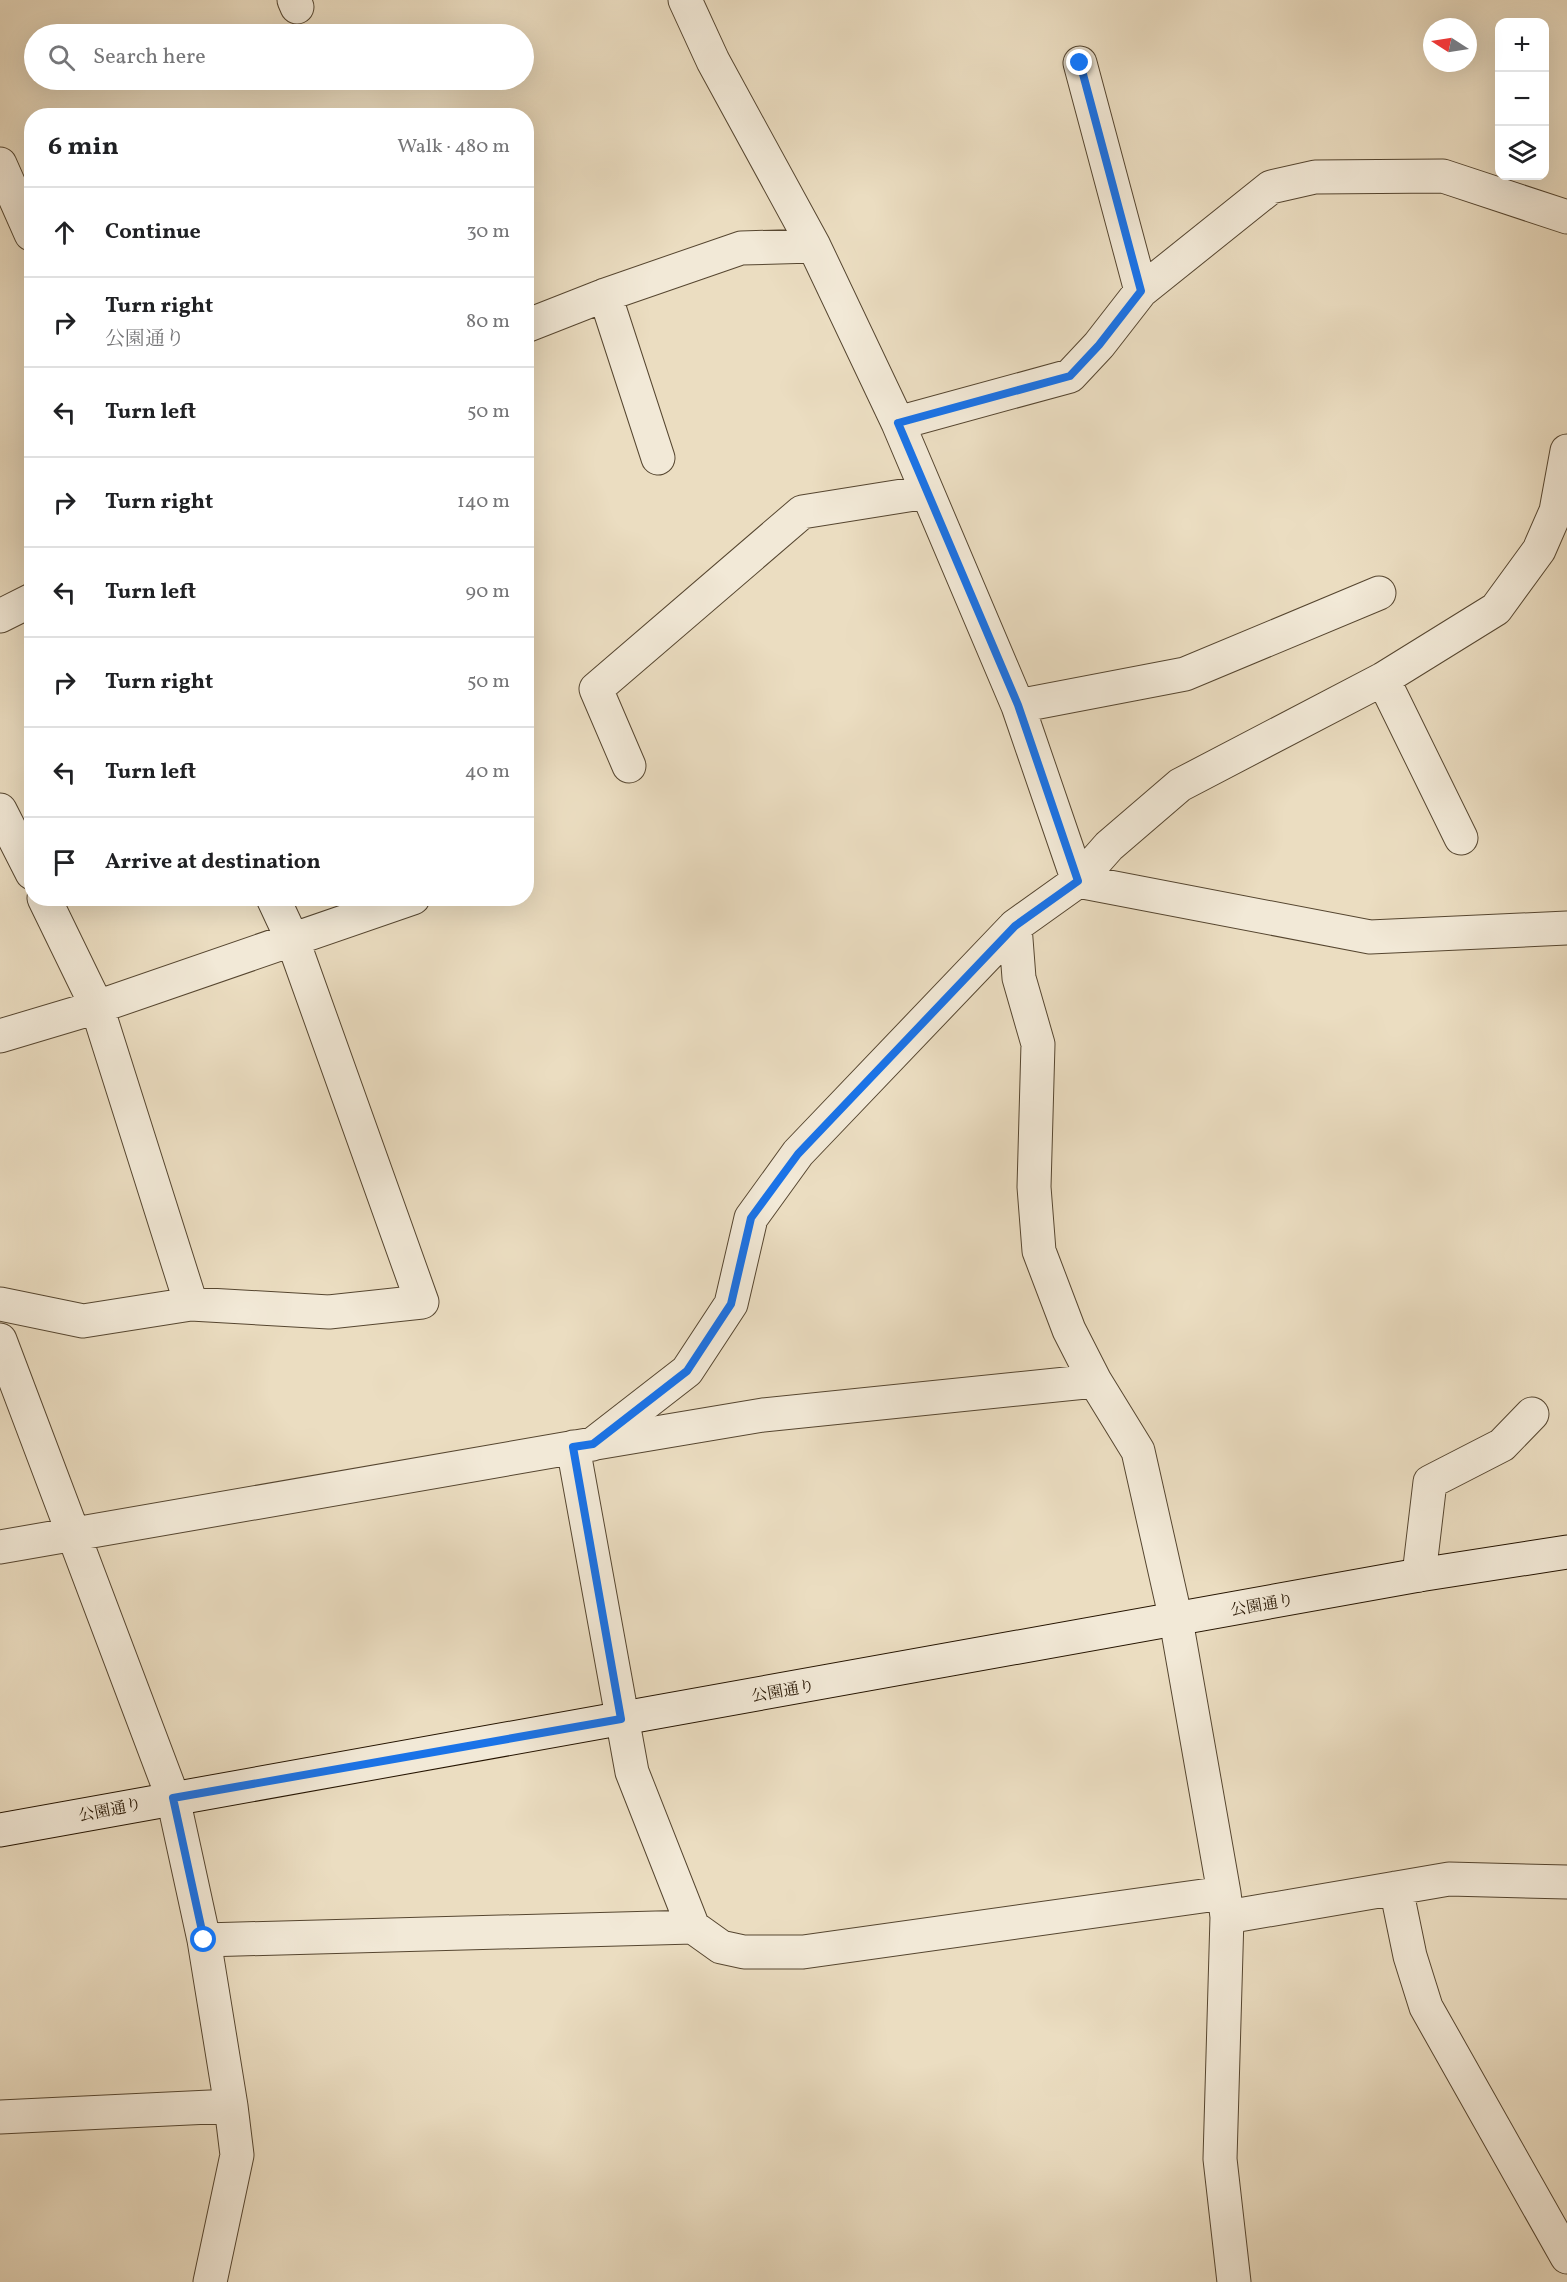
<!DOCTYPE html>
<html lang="en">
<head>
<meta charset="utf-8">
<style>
	body { margin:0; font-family:Vollkorn,"Noto Serif JP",serif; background:#f6f6f6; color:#202124 }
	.controls { position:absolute; right:18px; top:18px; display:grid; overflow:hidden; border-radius:12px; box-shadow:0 6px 24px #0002 }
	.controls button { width:54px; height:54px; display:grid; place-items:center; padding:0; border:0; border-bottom:2px solid #e0e0e0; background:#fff; color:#202124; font:30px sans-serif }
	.compass { position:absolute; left:1423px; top:18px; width:54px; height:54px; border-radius:50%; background:#fff; box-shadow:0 6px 24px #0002; rotate:282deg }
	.stop { position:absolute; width:18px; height:18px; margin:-14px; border:4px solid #1a73e8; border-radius:50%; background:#fff }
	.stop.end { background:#1a73e8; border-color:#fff; box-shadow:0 2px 6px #0008 }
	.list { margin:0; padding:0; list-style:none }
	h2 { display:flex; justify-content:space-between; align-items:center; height:78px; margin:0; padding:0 24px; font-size:26px }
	h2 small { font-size:20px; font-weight:400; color:#757577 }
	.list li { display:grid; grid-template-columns:39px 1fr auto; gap:18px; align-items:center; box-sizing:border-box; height:90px; padding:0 24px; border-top:2px solid #e0e0e0 }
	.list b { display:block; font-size:22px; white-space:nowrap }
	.list p { margin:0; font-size:20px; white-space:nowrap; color:#757577 }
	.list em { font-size:20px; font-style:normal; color:#757577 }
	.icon { flex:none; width:33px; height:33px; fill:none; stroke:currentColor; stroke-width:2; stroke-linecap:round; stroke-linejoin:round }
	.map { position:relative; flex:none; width:1567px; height:2282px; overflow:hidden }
	.search { position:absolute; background:#fff; box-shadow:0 6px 24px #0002; left:24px; top:24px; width:510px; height:66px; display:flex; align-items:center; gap:15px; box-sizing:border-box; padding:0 21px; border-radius:33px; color:#757577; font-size:22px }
	.panel { position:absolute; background:#fff; box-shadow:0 6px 24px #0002; left:24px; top:108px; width:510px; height:798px; border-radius:24px }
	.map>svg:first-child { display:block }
</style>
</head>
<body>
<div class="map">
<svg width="1567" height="2282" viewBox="0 0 1567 2282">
	<rect width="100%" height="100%" fill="#ebddc1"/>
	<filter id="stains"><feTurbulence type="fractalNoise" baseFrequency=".00333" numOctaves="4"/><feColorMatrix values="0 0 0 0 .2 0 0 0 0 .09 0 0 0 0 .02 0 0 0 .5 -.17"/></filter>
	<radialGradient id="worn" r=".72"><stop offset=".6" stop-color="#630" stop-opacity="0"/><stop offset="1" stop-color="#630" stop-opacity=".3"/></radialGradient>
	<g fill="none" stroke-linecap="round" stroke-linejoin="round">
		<g stroke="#564630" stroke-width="35">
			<path id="street" d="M294 0 297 7
				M685 0 713 61 814 246
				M1080 63 1141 291
				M0 164 31 234
				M605 295 658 458
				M526 326 605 295 741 248 814 246 898 423 1018 706 1078 881 1370 937 1567 928
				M898 423 1070 376 1099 345 1141 291 1271 187 1315 177 1443 176 1567 217
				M0 616 32 600
				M1383 679 1461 838
				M1018 706 1185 674 1379 593
				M629 766 596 689 802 512 927 492
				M0 810 32 873
				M44 898 97 1007 191 1304
				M1015 926 1019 978 1038 1044 1034 1187 1039 1251 1069 1330 1095 1381 1138 1451 1176 1620 1224 1893 1227 1917 1220 2159 1234 2282
				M0 1036 97 1007 413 898
				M0 1304 83 1321 191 1304 329 1312 422 1302 293 941 273 898
				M0 1340 173 1798 204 1940 231 2106 237 2155 210 2282
				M596 1443 763 1415 1095 1381
				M573 1447 632 1772 693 1927 721 1947 744 1952H803L1224 1893
				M0 1547 593 1444 687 1371 731 1304 751 1218 798 1153 1015 926 1078 881 1109 846 1180 785 1383 679 1496 609 1539 550 1556 511 1567 451
				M1419 1575 1430 1482 1502 1445 1532 1414
				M1396 1888 1410 1956 1426 2007 1567 2257
				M1227 1917 1449 1879 1567 1882
				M204 1940 693 1927
				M0 2117 231 2106"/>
		</g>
		<g stroke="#251400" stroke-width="35">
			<path id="secondary" d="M0 1830 1419 1575 1567 1552"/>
		</g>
		<use href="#street" stroke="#f2e9d7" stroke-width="33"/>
		<use href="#secondary" stroke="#f2e9d7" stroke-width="33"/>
	</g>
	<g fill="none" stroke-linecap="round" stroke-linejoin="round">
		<path stroke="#1a73e8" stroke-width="8" d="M204 1940 173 1798 621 1719 573 1447 593 1444 687 1371 731 1304 751 1218 798 1154 1015 926 1078 881 1018 705 898 423 1070 376 1099 345 1141 291 1080 63"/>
	</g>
	<g text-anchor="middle" stroke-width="6" stroke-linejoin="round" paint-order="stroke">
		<g font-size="16" fill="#251400" stroke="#f2e9d7">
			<text transform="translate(1262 1604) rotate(-10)" y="6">公園通り</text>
			<text transform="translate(783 1690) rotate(-10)" y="6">公園通り</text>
			<text transform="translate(110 1809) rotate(-11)" y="6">公園通り</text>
		</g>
	</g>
	<rect width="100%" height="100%" filter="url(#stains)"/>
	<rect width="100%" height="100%" fill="url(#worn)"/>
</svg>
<div class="controls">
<button>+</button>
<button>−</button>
<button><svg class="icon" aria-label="layers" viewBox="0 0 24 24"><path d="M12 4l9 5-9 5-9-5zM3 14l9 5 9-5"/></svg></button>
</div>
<svg class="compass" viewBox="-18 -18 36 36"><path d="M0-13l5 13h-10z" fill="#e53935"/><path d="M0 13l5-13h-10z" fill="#757577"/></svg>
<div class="stop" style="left:204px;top:1940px"></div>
<div class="stop end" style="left:1080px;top:63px"></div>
<div class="search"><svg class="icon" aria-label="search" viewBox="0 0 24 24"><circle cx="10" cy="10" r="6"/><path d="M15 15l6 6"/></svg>Search here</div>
<section class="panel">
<h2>6 min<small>Walk · 480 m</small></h2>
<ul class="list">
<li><svg class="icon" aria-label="ahead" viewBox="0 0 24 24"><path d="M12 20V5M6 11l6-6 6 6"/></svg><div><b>Continue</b></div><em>30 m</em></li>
<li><svg class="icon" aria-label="right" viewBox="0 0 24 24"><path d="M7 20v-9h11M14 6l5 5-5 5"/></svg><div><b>Turn right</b><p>公園通り</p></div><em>80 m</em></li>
<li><svg class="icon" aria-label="left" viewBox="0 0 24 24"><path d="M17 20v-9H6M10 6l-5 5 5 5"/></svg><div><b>Turn left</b></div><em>50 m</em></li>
<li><svg class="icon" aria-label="right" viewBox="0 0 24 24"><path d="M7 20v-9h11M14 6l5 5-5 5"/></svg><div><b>Turn right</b></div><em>140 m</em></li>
<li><svg class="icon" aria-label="left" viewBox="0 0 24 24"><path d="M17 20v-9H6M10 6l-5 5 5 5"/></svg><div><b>Turn left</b></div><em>90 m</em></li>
<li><svg class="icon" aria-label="right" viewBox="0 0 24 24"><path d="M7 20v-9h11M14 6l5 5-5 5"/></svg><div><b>Turn right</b></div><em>50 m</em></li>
<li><svg class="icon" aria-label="left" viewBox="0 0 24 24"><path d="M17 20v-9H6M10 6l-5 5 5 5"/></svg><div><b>Turn left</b></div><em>40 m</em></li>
<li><svg class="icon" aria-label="arrive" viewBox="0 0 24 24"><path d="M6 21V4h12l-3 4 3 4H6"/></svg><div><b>Arrive at destination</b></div></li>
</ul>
</section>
</div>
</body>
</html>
